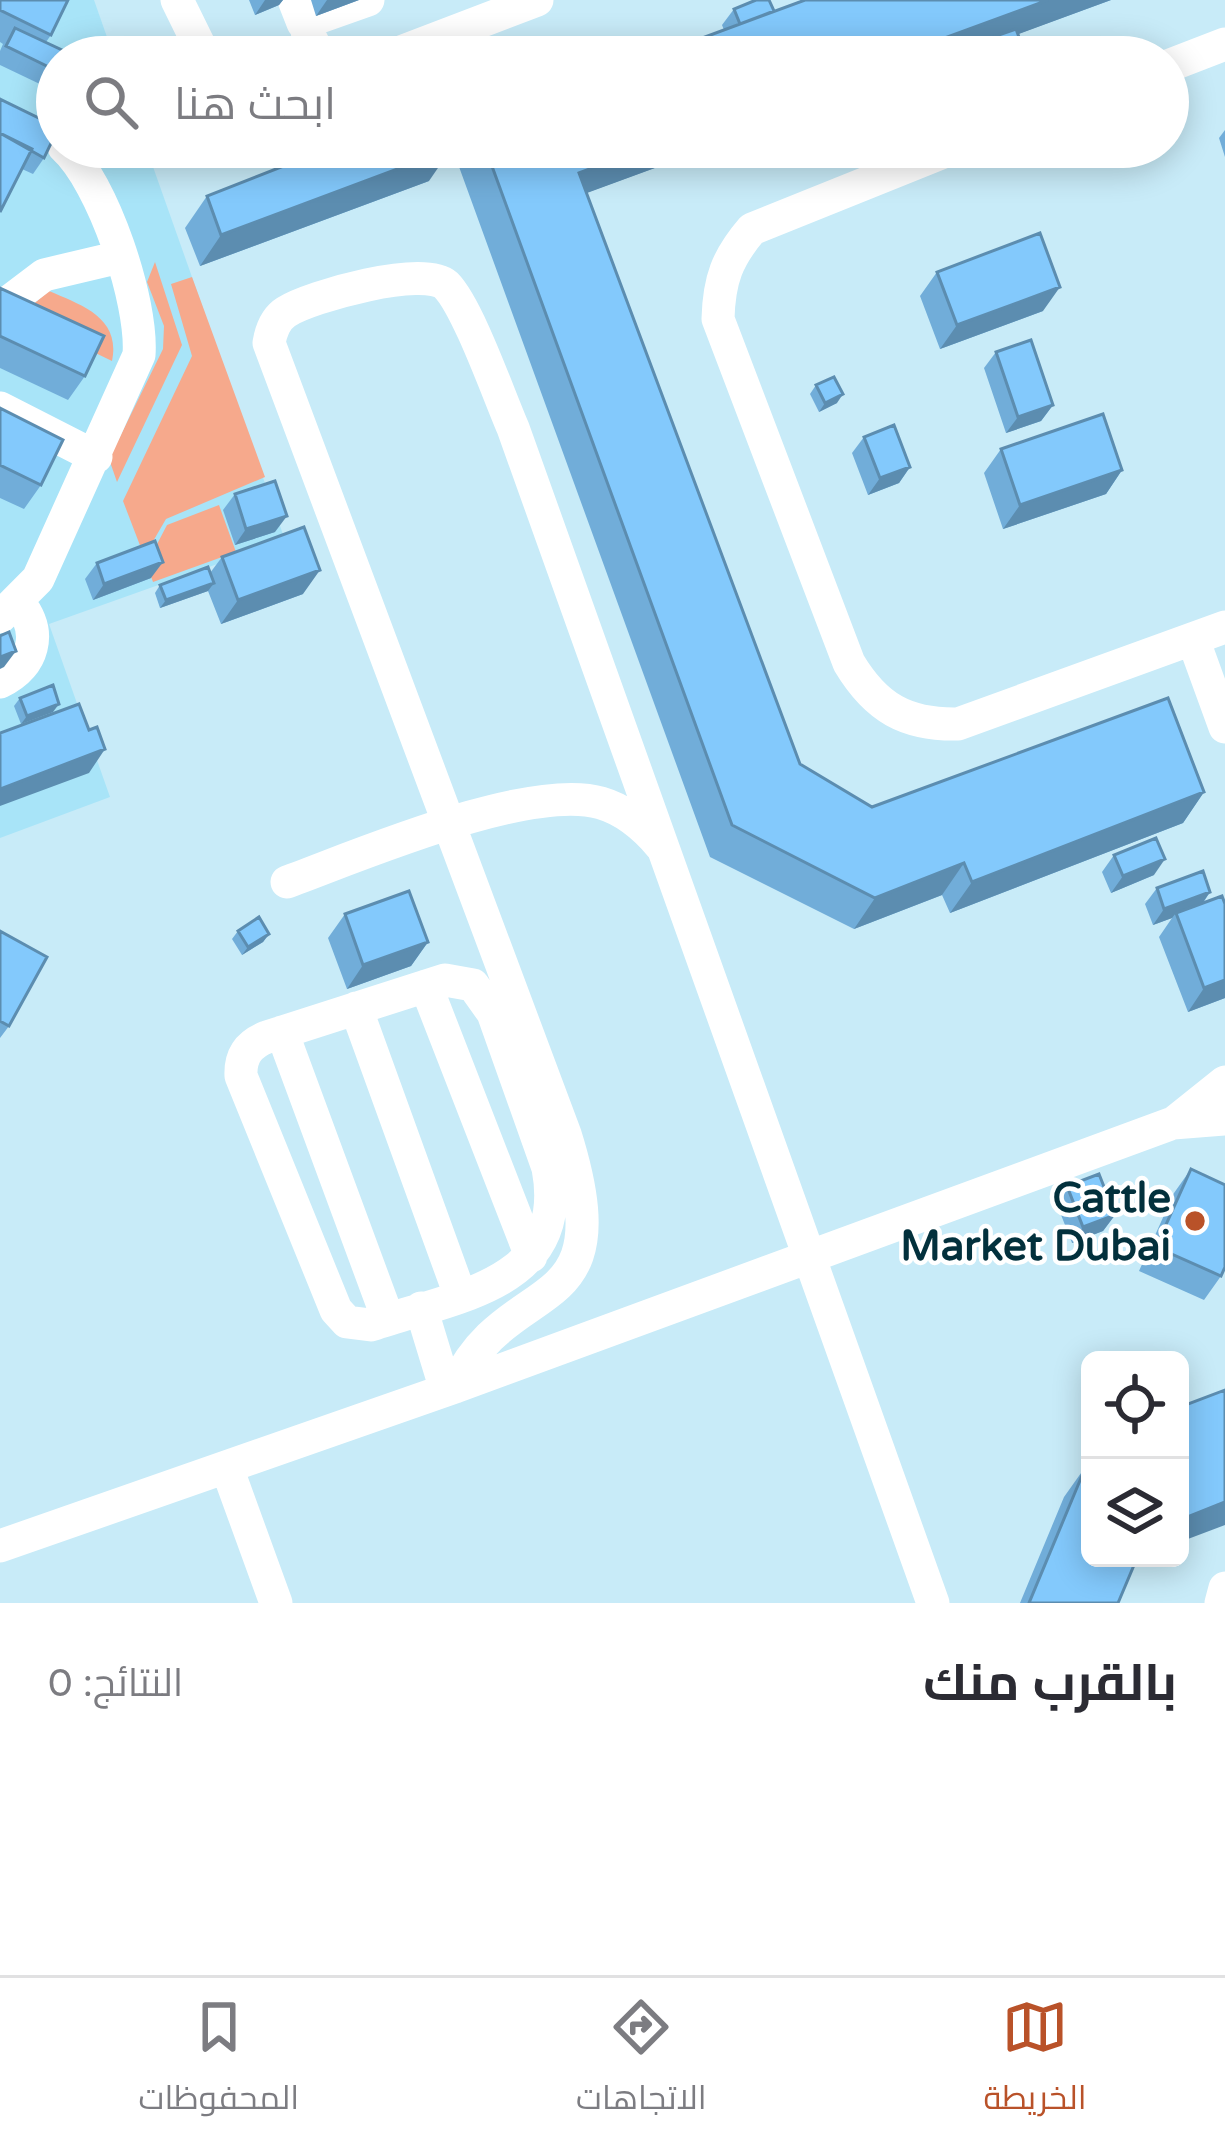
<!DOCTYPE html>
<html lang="ar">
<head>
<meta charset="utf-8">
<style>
	body { margin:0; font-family:"Varela Round",Cairo,sans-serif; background:#f2f2f3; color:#2b2b33; direction:rtl }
	.controls { position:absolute; right:36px; bottom:36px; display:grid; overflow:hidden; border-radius:18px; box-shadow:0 6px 30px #0003 }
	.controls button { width:108px; height:108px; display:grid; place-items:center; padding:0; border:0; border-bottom:3px solid #e1e1e2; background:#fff; color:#2b2b33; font:60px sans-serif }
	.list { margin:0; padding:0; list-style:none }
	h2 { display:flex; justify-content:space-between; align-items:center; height:156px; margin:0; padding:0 48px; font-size:51px }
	h2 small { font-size:39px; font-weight:400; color:#7c7c81 }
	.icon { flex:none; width:66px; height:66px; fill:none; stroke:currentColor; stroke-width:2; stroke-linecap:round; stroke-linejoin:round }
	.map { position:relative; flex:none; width:1225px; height:1603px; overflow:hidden; direction:ltr }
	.search { position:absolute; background:#fff; box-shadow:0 6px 30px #0003; left:36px; right:36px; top:36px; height:132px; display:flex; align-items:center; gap:30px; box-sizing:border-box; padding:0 42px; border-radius:66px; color:#7c7c81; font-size:45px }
	.sheet { height:372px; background:#fff }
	nav { display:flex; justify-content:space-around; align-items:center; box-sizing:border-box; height:168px; border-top:3px solid #e1e1e2; background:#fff; font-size:33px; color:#7c7c81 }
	nav a { display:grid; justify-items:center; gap:6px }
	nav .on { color:#b95229 }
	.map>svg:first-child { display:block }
</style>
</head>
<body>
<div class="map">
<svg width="1225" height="1603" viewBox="0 0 1225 1603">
	<rect width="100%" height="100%" fill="#c8ebf8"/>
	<path fill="#a8e4f8" d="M0 0H94L114 57H57V147H146L285 540 49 624 110 797 0 838Z"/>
	<path fill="#f6a98c" d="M155 262 182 345 117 482 109 459 163 349 164 326 147 282Z
		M192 277 265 477 166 519 152 543 141 548 123 501 192 356 171 284Z
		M49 291C81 305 121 317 112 361L19 316Z
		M219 505 236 552 153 582 143 554 155 548 167 525Z"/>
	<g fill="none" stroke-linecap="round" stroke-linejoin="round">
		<path stroke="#fff" stroke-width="33" d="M177 0 205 57
			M294 0 303 23 368 0
			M312 57 307 31 320 57
			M388 57 537 0
			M1168 66 1225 44
			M956 147 752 229C727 258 719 280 718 319L849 663C876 708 906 725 958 724L1225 627
			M2 307 44 275 120 257
			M0 408 96 457
			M0 617 38 579 139 355C143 302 103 182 64 147
			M1193 639 1225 727
			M0 682C34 665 43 633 19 603
			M287 882C358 856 530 782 601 803 625 810 645 827 661 846
			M445 980 473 985 493 1013 548 1168C570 1286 454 1296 371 1325L347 1322 336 1310 241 1076C240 1056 249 1044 267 1037Z
			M426 986 531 1256
			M356 1008 460 1295
			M282 1032 388 1319
			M1175 1122 1225 1082
			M421 1308 446 1390
			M455 1387C509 1269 626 1328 565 1134L269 343C271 331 275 319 286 312 311 296 424 265 446 285 468 307 499 396 513 428L933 1603
			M227 1468 276 1603
			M0 1546 455 1387 1173 1123 1225 1119
			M1221 1603 1225 1588"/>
	</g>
	<path fill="#71add9" d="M0 0 51 35 46 42 55 70 44 86 0 65V51L3 44 0 42Z
		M249 0H283L279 5 255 15Z
		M311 0H359L316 16Z
		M805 0H1111L1018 34 1017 56 1016 57H982L978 49 956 57H651L724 30 722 25 734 9 774 11Z
		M54 93 57 95V133L44 158 33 174 22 169 39 118Z
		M1225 130V157L1219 138Z
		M458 147H712L586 193 800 764 872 807 1204 792 1183 823 950 913 942 895 854 929 710 857 454 153Z
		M429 181 200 266 185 228 207 196Z
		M937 272 1043 311 940 349 920 296Z
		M0 288 85 376 68 400 0 368Z
		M996 352 1053 405 1041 421 1006 433 984 368Z
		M816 385 837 403 819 412 810 394Z
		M0 408 41 485 24 509 0 498Z
		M864 437 910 467 899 483 868 495 852 453Z
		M1001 449 1122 470 1106 494 1003 529 984 473Z
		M235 494 275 532 235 545 223 510Z
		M222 557 303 594 221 624 208 591 160 608 155 593 160 585 210 573Z
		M97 563 151 578 93 600 85 579Z
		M20 698 53 712 21 724 14 706Z
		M1114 855 1154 875 1111 893 1102 872Z
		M1157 888 1210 892 1203 903 1225 998 1188 1012 1159 937 1172 918 1153 925 1145 904Z
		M345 914 428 942 411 966 347 989 328 938Z
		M0 931 9 1026 0 1038Z
		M238 931 269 934 263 942 242 955 232 939Z
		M1191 1169 1221 1276 1204 1300 1139 1271 1174 1193Z
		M1067 1186 1115 1215 1103 1231 1072 1243 1056 1202Z
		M1086 1466 1136 1559 1118 1603H1020L1064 1497Z"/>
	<path fill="#5c8db0" d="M265 0H283L279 5 255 15Z
		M327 0H359L316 16Z
		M1048 0H1111L986 46 984 40 978 49 956 57H893Z
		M1023 48 1016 57H999Z
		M649 147H712L557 204 579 173Z
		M451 149 429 181 200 266 221 235Z
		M1060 287 1043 311 940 349 957 325Z
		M843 394 837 403 819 412 825 403Z
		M1053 405 1041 421 1006 433 1018 417Z
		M910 467 899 483 868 495 880 478Z
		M1122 470 1106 494 1003 529 1020 505Z
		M287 516 275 532 235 545 246 529Z
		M163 562 151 578 93 600 104 584Z
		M320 570 303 594 221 624 238 600Z
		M214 583 208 591 160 608 166 600Z
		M16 651 4 667 0 669V657Z
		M59 704 53 712 21 724 27 716Z
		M105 749 89 773 0 806V789Z
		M1204 792 1183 823 950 913 972 882Z
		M1165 859 1154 875 1111 893 1123 876Z
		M964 863 942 895 854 929 875 898Z
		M1210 892 1199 908 1176 913 1172 918 1153 925 1164 909Z
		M269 934 263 942 242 955 248 947Z
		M428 942 411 966 347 989 363 965Z
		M1225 980V998L1188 1012 1204 988Z
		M1115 1215 1103 1231 1072 1243 1083 1227Z
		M1225 1502V1525L1180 1542V1520Z"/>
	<path fill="#83c9fc" stroke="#5c8db0" stroke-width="3" d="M0 0H68L51 35 0 10Z
		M756 0H769L774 11 740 24 734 9Z
		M805 0H1048L893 57H651Z
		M15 28 64 51 61 57H57L55 70 6 46Z
		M1016 29 1023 48 999 57H990L984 40Z
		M54 93 57 95V122L43 114Z
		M0 99 57 127V131L44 158 0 133Z
		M0 133 32 149 0 212Z
		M332 147H450L451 149 221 235 207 196Z
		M485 147H649L579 173 800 764 872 807 1168 698 1204 792 972 882 964 863 875 898 732 825Z
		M1040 233 1060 287 957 325 937 272Z
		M0 288 104 336 85 376 0 336Z
		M1031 340 1053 405 1018 417 996 352Z
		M834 377 843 394 825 403 816 385Z
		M0 408 63 440 41 485 0 465Z
		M1103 414 1122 470 1020 505 1001 449Z
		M894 425 910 467 880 478 864 437Z
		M275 481 287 516 246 529 235 494Z
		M304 527 320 570 238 600 222 557Z
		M155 541 163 562 104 584 97 563Z
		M208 567 214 583 166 600 160 585Z
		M9 632 16 651 0 657V636Z
		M53 685 59 704 27 716 20 698Z
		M79 704 89 730 97 727 105 749 0 789V733Z
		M1156 838 1165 859 1123 876 1114 855Z
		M1203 871 1210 892 1164 909 1157 888Z
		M409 891 428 942 363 965 345 914Z
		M1222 896 1225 904V980L1204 988 1176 913Z
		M259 917 269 934 248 947 238 931Z
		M0 931 47 957 9 1026 0 1021Z
		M1191 1169 1225 1185V1267L1221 1276 1156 1247Z
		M1099 1174 1115 1215 1083 1227 1067 1186Z
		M1225 1390V1502L1180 1520V1407Z
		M1090 1464V1558H1137L1118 1603H1029L1086 1466Z"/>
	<circle fill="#b95229" stroke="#fff" stroke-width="4.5" cx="1195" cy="1221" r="12"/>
	<g text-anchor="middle" stroke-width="9" stroke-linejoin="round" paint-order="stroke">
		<g font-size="42" font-weight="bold" fill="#02303c" stroke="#fff" text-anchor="end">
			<text x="1171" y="1212">Cattle<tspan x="1171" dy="48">Market Dubai</tspan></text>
		</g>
	</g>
</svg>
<div class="controls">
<button><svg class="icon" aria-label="locate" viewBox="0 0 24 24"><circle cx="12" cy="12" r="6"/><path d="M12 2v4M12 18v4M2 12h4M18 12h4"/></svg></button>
<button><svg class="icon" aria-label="layers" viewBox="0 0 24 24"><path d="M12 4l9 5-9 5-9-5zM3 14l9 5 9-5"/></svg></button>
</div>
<div class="search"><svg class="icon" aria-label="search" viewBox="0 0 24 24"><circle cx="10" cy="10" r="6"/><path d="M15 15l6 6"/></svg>ابحث هنا</div>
</div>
<section class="sheet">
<h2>بالقرب منك<small>النتائج: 0</small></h2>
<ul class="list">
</ul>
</section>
<nav>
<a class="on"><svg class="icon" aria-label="map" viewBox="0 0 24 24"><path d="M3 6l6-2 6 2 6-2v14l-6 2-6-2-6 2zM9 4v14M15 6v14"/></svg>الخريطة</a>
<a><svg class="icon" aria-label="directions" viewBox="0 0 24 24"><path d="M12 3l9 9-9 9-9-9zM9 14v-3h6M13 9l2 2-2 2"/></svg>الاتجاهات</a>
<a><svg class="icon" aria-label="saved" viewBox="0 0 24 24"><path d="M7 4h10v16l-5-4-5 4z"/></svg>المحفوظات</a>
</nav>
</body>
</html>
